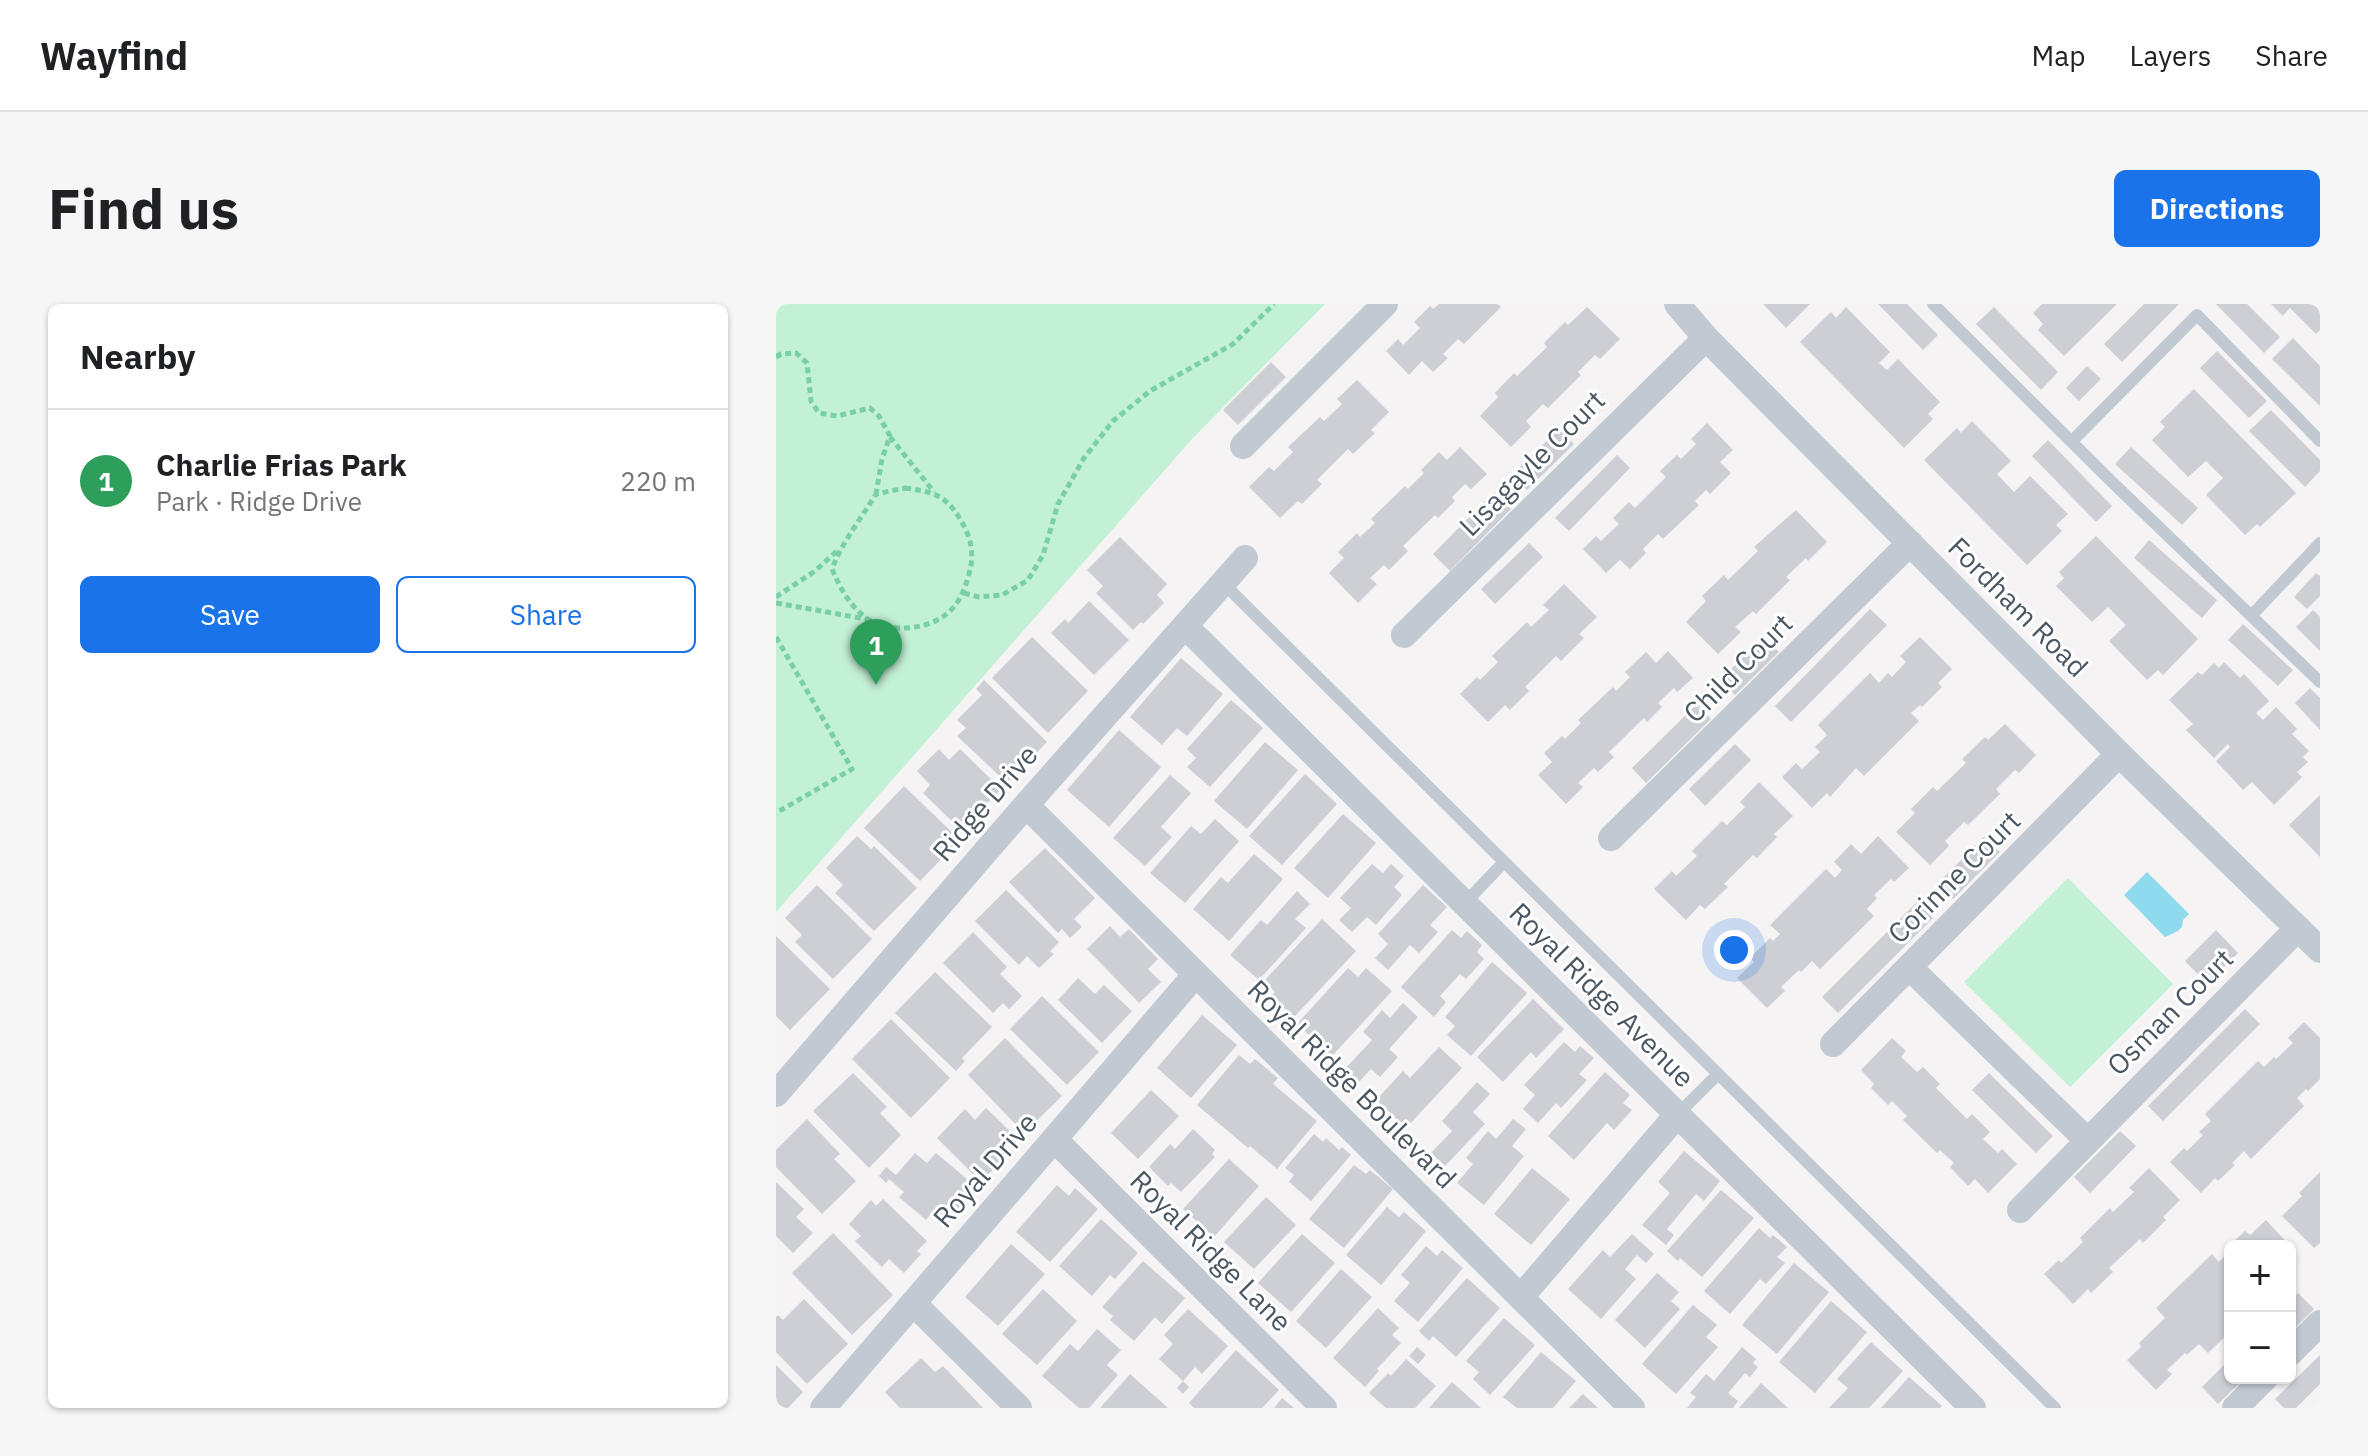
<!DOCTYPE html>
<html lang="en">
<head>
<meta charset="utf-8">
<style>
	body { margin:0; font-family:"IBM Plex Sans",sans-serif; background:#f6f6f6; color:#202124 }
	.controls { position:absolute; right:24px; bottom:24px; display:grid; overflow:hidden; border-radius:12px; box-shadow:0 2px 6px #0004 }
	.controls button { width:72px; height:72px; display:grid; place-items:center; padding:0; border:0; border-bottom:2px solid #e0e0e0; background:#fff; color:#202124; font:40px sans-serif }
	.you { position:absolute; left:958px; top:646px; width:28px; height:28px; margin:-20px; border:6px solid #fff; border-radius:50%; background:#1a73e8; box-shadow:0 0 0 12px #1a73e833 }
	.badge { display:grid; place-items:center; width:52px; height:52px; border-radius:50%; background:#1a73e8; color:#fff; font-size:26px; font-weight:700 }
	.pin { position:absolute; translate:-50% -66px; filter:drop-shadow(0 2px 4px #0008) }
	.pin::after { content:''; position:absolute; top:42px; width:28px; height:24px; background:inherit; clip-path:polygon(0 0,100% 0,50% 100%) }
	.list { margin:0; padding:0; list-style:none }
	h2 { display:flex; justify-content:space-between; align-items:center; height:104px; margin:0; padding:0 32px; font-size:34px }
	h2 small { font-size:26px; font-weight:400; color:#757577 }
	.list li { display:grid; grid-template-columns:52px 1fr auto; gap:24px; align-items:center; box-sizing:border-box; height:144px; padding:0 32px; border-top:2px solid #e0e0e0 }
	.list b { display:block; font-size:30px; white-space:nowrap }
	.list p { margin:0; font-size:26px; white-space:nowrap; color:#757577 }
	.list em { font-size:26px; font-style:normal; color:#757577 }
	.actions { display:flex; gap:16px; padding:24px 32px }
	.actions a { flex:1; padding:18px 0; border:2px solid #1a73e8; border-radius:12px; text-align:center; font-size:28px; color:#1a73e8 }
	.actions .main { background:#1a73e8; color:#fff }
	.map { position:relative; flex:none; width:1544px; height:1104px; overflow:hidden; border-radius:12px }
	header { display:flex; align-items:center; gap:48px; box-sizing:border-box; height:112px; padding:0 40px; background:#fff; border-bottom:2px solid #e0e0e0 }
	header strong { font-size:38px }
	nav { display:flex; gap:44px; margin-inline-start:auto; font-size:28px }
	.intro { display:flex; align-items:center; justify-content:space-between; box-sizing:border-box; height:192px; padding:0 48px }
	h1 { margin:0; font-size:56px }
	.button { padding:20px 36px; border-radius:12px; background:#1a73e8; color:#fff; font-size:28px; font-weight:700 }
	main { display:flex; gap:48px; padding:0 48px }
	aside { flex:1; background:#fff; border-radius:12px; box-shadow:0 2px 6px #0004 }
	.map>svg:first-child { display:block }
</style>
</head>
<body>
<header>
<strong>Wayfind</strong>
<nav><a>Map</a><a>Layers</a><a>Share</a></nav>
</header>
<div class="intro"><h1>Find us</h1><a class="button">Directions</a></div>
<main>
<aside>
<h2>Nearby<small></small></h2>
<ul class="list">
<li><span class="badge" style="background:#2e9e5b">1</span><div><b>Charlie Frias Park</b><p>Park · Ridge Drive</p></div><em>220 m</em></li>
</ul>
<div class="actions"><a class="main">Save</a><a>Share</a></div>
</aside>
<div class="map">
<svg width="1544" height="1104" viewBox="0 0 1544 1104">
	<rect width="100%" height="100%" fill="#f5f3f3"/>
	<path fill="#c3f1d5" d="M0 0H549L416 135 0 608Z
		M1292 574 1397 680 1294 783 1188 678Z"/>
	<path fill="#90daee" d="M1371 568 1413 610 1407 616 1406 623 1402 627 1389 633 1348 591Z"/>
	<path fill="#cdcfd5" d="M663 0H721L725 3 688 40 682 35 667 50 672 54 657 68 646 57 633 71 610 47 622 35 627 41 644 24 638 18 654 2 657 5Z
		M987 0H1034L1010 24Z
		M1102 0H1131L1162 31 1147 46Z
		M1266 0H1341L1288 52 1262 26 1267 20 1257 9Z
		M1368 0H1403L1346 58 1328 40Z
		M1440 0H1471L1504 33 1488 49Z
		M1495 0H1544V26L1540 30 1514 4 1507 12Z
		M811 3 844 35 824 55 819 51 802 68 805 71 772 104 767 100 750 117 755 123 735 143 704 112 722 93 719 89 738 69 741 72 771 43 768 39 789 18 792 21Z
		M1070 3 1114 48 1103 59 1111 66 1122 55 1164 98 1152 110 1157 115 1128 144 1024 38 1055 8 1060 14Z
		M1218 3 1282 68 1265 86 1200 20Z
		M1517 34 1544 62V102L1496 55Z
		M1441 47 1491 97 1473 114 1424 64Z
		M495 58 510 73 462 121 447 106Z
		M1311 62 1325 75 1303 97 1290 84Z
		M581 76 613 108 595 126 599 129 577 150 572 145 541 176 546 180 526 200 522 197 504 214 473 183 493 163 498 167 517 148 512 143 544 113 548 117 566 100 561 95Z
		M1418 85 1520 189 1484 223 1481 220 1469 231 1430 191 1447 174 1430 157 1412 173 1376 136 1389 123 1384 118Z
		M1495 106 1544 156V167L1529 183 1473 127Z
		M1196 117 1235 157 1221 170 1238 188 1254 172 1292 210 1280 221 1286 227 1251 261 1148 156 1181 124 1185 129Z
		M931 119 957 146 944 158 955 169 934 190 930 186 919 197 923 201 887 235 882 230 867 245 870 249 854 265 844 256 830 269 807 245 820 232 825 237 843 220 837 214 853 198 859 204 890 173 884 167 901 151 905 155 920 140 915 135Z
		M783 125 798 140 751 186 736 171Z
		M1272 136 1336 202 1320 218 1256 152Z
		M684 143 711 170 695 185 689 180 676 193 679 197 662 214 659 211 627 242 632 247 613 266 608 261 594 274 601 280 582 299 553 269 568 254 562 248 581 229 584 233 599 219 595 215 629 182 632 185 648 169 645 166 663 148 671 156Z
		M1355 143 1422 204 1406 221 1339 160Z
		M841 151 854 164 793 227 779 214Z
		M718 188 735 205 674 267 657 250Z
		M1020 206 1051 238 1032 257 1030 254 1010 273 1014 276 980 310 977 307 959 323 965 328 942 350 910 318 930 297 926 292 948 271 952 276 982 247 978 243Z
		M1320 232 1422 335 1387 371 1382 366 1371 376 1333 337 1350 321 1332 303 1316 318 1280 282 1288 274 1283 268Z
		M344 233 391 280 381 291 388 299 367 320 365 318 357 326 320 289 327 282 311 266Z
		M1373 236 1441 296 1426 314 1358 254Z
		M753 239 767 253 719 300 705 285Z
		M1540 269 1544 272V292L1531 305 1518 293Z
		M788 280 821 313 803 330 808 334 785 357 780 352 749 383 753 387 734 406 729 401 712 418 684 390 701 373 704 376 722 358 716 352 751 318 755 323 773 306 767 301Z
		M313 297 353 336 318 371 275 329 289 315 292 319Z
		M1094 305 1111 321 1015 418 999 402Z
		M1537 306 1544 313V347L1520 323Z
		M1467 320 1517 366 1502 382 1452 336Z
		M256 333 312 387 272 429 216 374Z
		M988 333 1003 348 959 391 944 376Z
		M1144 333 1176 365 1162 379 1166 383 1146 403 1144 401 1135 409 1143 417 1088 472 1080 464 1054 493 1051 489 1036 504 1006 473 1020 459 1026 465 1044 448 1039 443 1051 431 1042 421 1094 369 1103 379 1112 369 1116 373 1130 358 1124 352Z
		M892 347 917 374 901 388 898 384 882 399 886 403 871 418 868 414 833 448 838 453 822 468 818 464 802 479 807 483 790 500 762 471 776 458 768 449 786 432 789 435 805 419 802 416 837 383 840 387 854 373 849 368 870 348 880 359Z
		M405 354 447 390 411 432 401 424 386 441 354 413Z
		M1448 358 1464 374 1468 370 1493 397 1480 409 1487 416 1500 403 1521 425 1516 430 1533 447 1527 453 1532 458 1521 468 1526 473 1498 501 1476 478 1467 486 1440 457 1454 443 1452 440 1438 454 1410 426 1417 420 1393 396 1422 368 1426 371 1438 359 1443 364Z
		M208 376 271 438 231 479 181 432 190 424 181 416 206 391 200 385Z
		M1534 384 1544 394V426L1519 399Z
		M455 396 487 424 434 483 411 463 420 454 411 445Z
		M921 400 935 415 870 479 856 464Z
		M1229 420 1260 451 1243 469 1239 466 1220 485 1224 490 1192 521 1188 518 1169 537 1173 542 1154 561 1120 528 1139 509 1135 505 1157 483 1161 487 1190 459 1186 455 1209 433 1212 436Z
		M343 426 385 463 333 523 291 486Z
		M489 438 522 466 471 525 438 497Z
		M959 440 975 456 929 502 913 485Z
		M163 445 173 456 184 445 225 485 185 526 147 489 154 481 141 467Z
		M529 470 561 500 506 561 473 532Z
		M394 471 415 489 385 523 396 533 369 562 337 534Z
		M983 478 1017 512 998 530 1001 533 981 554 977 551 948 580 952 583 929 605 924 601 910 616 878 585 896 567 900 572 921 552 916 547 946 517 951 521 969 503 964 498Z
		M128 482 184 536 144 577 88 524Z
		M1544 491V553L1513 521Z
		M567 510 600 539 552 594 518 564Z
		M439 515 463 537 409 599 374 569 415 522 425 530Z
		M81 532 95 545 98 542 141 584 98 627 59 589 67 581 50 564Z
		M1102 532 1133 564 1118 578 1115 575 1098 591 1101 594 1091 605 1098 612 1044 665 1036 657 1025 668 1023 666 1005 683 1009 687 991 704 961 674 978 658 974 654 994 634 997 637 1004 630 994 621 1050 565 1059 574 1066 566 1058 558 1075 540 1085 550Z
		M1208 533 1224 548 1177 595 1162 579Z
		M269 544 319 594 298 615 306 623 294 634 286 625 282 629 233 578Z
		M478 550 507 575 453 637 417 605 445 573 452 579Z
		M596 560 607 569 615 560 628 572 618 583 626 591 600 621 591 613 576 628 563 616 575 604 564 594Z
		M41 581 96 635 57 675 19 638 26 631 9 614Z
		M647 581 671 603 654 621 662 628 643 649 634 641 612 666 599 654 612 640 602 630Z
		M230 586 283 638 274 647 278 650 263 664 251 652 243 661 199 617Z
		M521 587 534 600 519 615 530 624 483 676 454 651 485 616 491 621Z
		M1141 598 1157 614 1062 709 1046 693Z
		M546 615 580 647 518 713 495 692 499 688 488 677Z
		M334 622 344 633 353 625 382 655 372 665 385 678 363 699 311 645Z
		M676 626 685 634 691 627 706 641 701 648 708 655 690 675 684 670 664 692 670 698 658 713 625 683Z
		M1440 626 1462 649 1431 680 1409 657Z
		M197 628 231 663 224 670 246 692 233 705 227 699 217 709 167 659Z
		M0 632 54 685 14 726 0 712Z
		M716 658 751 689 695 752 671 731 679 722 669 713Z
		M572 664 582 673 590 664 616 687 556 752 521 720Z
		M159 668 216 723 186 754 189 757 180 767 119 709Z
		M302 674 319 690 328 681 356 707 326 739 282 696Z
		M266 692 323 748 291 781 234 725Z
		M757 695 788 725 760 754 755 748 727 778 701 753Z
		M627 699 642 713 613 745 622 753 604 773 595 765 581 780 567 767 596 736 587 728 606 706 614 714Z
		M1469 705 1484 720 1387 817 1372 802Z
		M426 711 461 741 415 794 381 764Z
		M115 715 174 774 135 814 76 755Z
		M1528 718 1544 734V775L1532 787 1530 785 1521 794 1528 802 1475 855 1468 847 1456 859 1459 861 1442 877 1439 874 1425 889 1394 858 1408 844 1411 847 1427 831 1423 828 1435 817 1429 810 1482 757 1488 763 1498 753 1500 755 1517 739 1512 734Z
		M229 734 286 792 248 829 192 771Z
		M1116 734 1130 747 1125 753 1141 768 1147 763 1164 780 1160 784 1191 815 1196 810 1214 828 1207 835 1222 849 1226 845 1241 860 1212 889 1199 875 1192 882 1174 863 1178 859 1164 846 1161 849 1127 816 1131 812 1116 797 1112 801 1095 784 1098 780 1085 766Z
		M788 738 799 748 804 742 818 754 803 770 811 776 785 804 780 799 762 819 747 805 759 791 748 781Z
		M663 743 686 764 630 824 600 796 627 767 634 774Z
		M463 751 474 760 479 755 502 774 497 780 541 817 501 865 474 842 472 844 421 801Z
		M829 768 854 791 847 799 856 806 838 826 831 819 798 856 772 832Z
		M77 769 111 803 104 809 125 831 93 864 37 807Z
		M1213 769 1277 832 1260 849 1196 786Z
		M701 778 714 790 697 808 709 820 669 862 655 849 676 827 666 817Z
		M375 786 403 812 362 855 335 829Z
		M210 804 239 832 227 844 233 849 211 872 207 868 201 874 161 834 189 805 199 816Z
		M31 815 64 850 58 855 80 877 46 910 0 863V846Z
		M737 815 750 825 736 842 748 852 708 901 681 879 697 860 690 854 712 827 720 835Z
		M417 825 439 846 436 850 439 853 405 888 395 879 392 882 373 863 394 840 399 845Z
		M1344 827 1360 842 1314 889 1298 873Z
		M538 830 547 838 550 834 563 846 566 843 575 851 535 897 513 878 518 871 509 864Z
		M908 847 944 877 928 897 920 890 891 925 898 931 890 941 866 921 894 889 882 878Z
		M139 849 151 859 160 849 203 885 169 924 154 911 150 916 123 893 128 888 113 875 110 879 103 872 110 863 120 871Z
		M453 855 483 882 438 933 407 905Z
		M578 861 590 870 594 866 617 885 568 944 533 915Z
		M756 864 794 895 755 941 718 910Z
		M1373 864 1404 896 1387 913 1390 916 1367 939 1364 935 1333 964 1337 968 1315 989 1312 985 1297 1000 1268 970 1283 956 1285 959 1307 938 1304 934 1334 904 1337 908 1358 888 1353 884Z
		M1544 868V939L1538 944 1506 912 1526 892 1523 889Z
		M0 878 28 905 20 913 37 929 17 949 0 932Z
		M281 881 293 892 299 884 322 905 274 958 240 928Z
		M945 886 978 914 926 973 904 954 902 957 891 947Z
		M490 893 520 921 478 965 448 938Z
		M107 895 151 937 141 947 145 950 128 969 113 955 106 963 79 937 85 932 73 920 95 896 100 902Z
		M611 903 623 913 628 908 650 927 605 981 570 951Z
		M325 915 362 949 339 975 334 971 316 992 283 962Z
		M1490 916 1520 948 1514 953V942H1453L1469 927 1474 931Z
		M983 924 994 934 997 931 1011 943 1001 953 1009 959 990 980 984 975 954 1010 928 987Z
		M57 929 117 991 76 1031 16 969Z
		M526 930 559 959 515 1008 482 979Z
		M856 930 878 950 870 959 861 951 849 965 860 975 825 1015 792 985 827 946 834 953Z
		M235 940 269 970 222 1022 189 993Z
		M650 942 661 952 666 946 687 964 642 1018 618 997 634 979 625 971Z
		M1454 947V1028L1432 1049 1423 1040 1411 1051 1409 1049 1391 1066 1396 1070 1380 1086 1351 1056 1365 1043 1363 1039 1389 1014 1380 1004 1436 950 1443 958Z
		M367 957 409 994 386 1020 379 1013 358 1037 334 1016 337 1012 326 1003Z
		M1018 959 1053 988 1001 1050 966 1021Z
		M565 965 596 993 550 1044 520 1017Z
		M881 969 903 988 895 997 904 1005 869 1044 839 1016Z
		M691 974 724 1004 680 1053 657 1032 653 1037 643 1027Z
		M267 985 301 1017 261 1061 226 1030Z
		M1522 989 1538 1005 1514 1029V996Z
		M28 995 72 1040 31 1080 0 1048V1013L2 1011 7 1016Z
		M1055 997 1091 1028 1039 1089 1003 1058Z
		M917 1001 941 1021 930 1033 942 1043 900 1090 866 1060Z
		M602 1004 623 1024 616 1031 625 1039 601 1065 603 1067 589 1083 557 1054Z
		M412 1005 452 1042 426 1070 419 1063 407 1077 413 1083 407 1090 401 1084 407 1077 383 1055 397 1040 388 1031Z
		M728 1014 759 1041 714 1091 697 1075 703 1068 690 1057Z
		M321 1025 345 1046 331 1061 342 1071 313 1104H303L266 1072 294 1040 302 1047Z
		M1095 1038 1127 1067 1093 1104H1053L1072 1084 1061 1075Z
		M641 1043 650 1051 642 1060 633 1052Z
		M966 1043 980 1055 977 1059 982 1063 974 1073 969 1069 952 1089 962 1097 957 1104H911L920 1093 914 1089 930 1070 938 1077Z
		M460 1046 503 1086 486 1104H418L413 1099Z
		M765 1048 800 1077 777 1104H741L727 1093Z
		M1544 1051V1080L1520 1104H1508L1499 1095Z
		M145 1054 159 1068 167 1062 207 1104H124L109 1088Z
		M630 1055 660 1082 639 1104H610L593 1089 612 1069 615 1072Z
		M1454 1055V1074H1469L1442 1100 1426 1083Z
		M0 1061 27 1088 12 1104H0Z
		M354 1070 392 1104H324Z
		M1133 1073 1166 1102 1164 1104H1105Z
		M676 1078 705 1104H653Z
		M985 1079 1012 1104H963Z
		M807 1090 822 1104H793Z
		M506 1094 518 1104H498Z"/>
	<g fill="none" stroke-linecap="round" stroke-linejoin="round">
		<path stroke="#7ad0a6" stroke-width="5" stroke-dasharray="6 4" stroke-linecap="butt" d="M0 53 5 50 20 49 31 59 35 97 43 109 61 112 94 104 103 112 114 132 106 155 100 190
			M114 133 158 188
			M129 184C160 188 172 192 188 222 196 237 198 253 193 270 189 284 185 296 174 307 154 326 115 330 92 315 74 303 64 284 56 265 66 238 85 215 100 190Z
			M188 289 203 293 226 291 252 276 267 251 282 200 308 154 337 117 374 87 457 40 498 0
			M0 293 39 267 63 245
			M0 299 90 315
			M0 333 76 465 0 509"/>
		<path stroke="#c1cad2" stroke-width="12" d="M1157 0 1336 178 1544 378
			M1296 137 1421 11 1544 137
			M447 279 1279 1104
			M1475 312 1544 239
			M689 599 728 558
			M901 811 942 770"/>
		<path stroke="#c1cad2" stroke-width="26" d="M901 0 930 34 1343 450 1544 646
			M467 142 609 0
			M409 322 1197 1104
			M628 331 930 34
			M250 501 856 1104
			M835 534 1134 239
			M1133 663 1312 837
			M1057 740 1343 450
			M0 790 250 501 469 254
			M278 835 548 1104
			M1244 906 1522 624
			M745 993 901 811
			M137 999 243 1104
			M1514 1049 1544 1019
			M47 1104 420 670
			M1459 1104 1489 1074"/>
	</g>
	<g text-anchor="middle" stroke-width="6" stroke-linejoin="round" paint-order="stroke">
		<g font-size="28" fill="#4a5661" stroke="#fff">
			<text transform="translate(756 159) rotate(-45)" y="10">Lisagayle Court</text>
			<text transform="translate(1242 303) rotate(45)" y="10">Fordham Road</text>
			<text transform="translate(962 364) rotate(-45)" y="10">Child Court</text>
			<text transform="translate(209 499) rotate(-49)" y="10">Ridge Drive</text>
			<text transform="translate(1178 573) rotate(-45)" y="10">Corinne Court</text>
			<text transform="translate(826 691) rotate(45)" y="10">Royal Ridge Avenue</text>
			<text transform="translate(1394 708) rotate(-45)" y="10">Osman Court</text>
			<text transform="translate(576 780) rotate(45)" y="10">Royal Ridge Boulevard</text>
			<text transform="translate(209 866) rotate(-49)" y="10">Royal Drive</text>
			<text transform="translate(435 947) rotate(45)" y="10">Royal Ridge Lane</text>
		</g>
	</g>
</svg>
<div class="controls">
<button>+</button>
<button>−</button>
</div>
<div class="you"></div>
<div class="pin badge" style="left:100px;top:381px;background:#2e9e5b">1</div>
</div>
</main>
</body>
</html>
